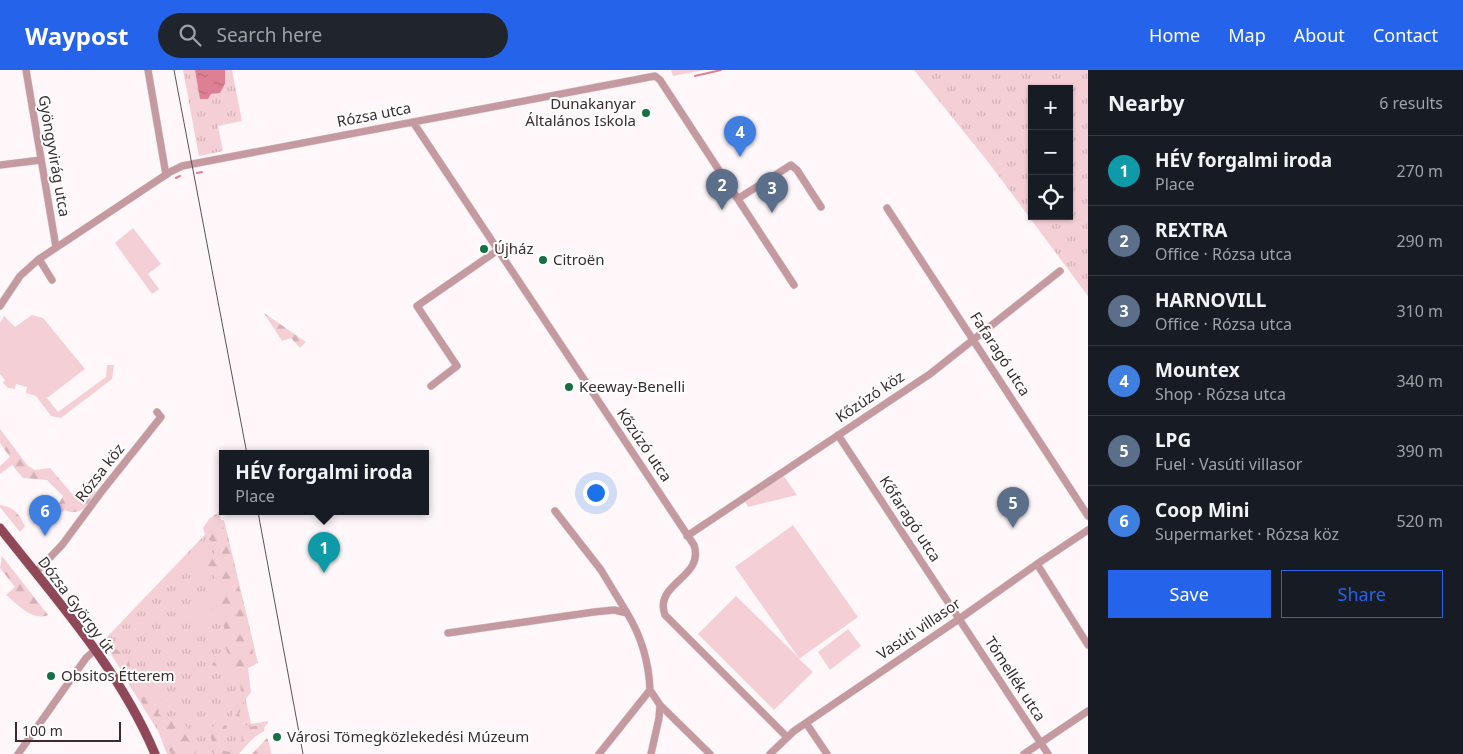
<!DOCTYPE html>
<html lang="en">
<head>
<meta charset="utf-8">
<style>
	body { margin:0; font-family:"Noto Sans",sans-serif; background:#20242c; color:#f1f3f6 }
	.controls { position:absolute; right:15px; top:15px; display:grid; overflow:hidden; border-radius:0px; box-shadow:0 1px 4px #0004 }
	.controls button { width:45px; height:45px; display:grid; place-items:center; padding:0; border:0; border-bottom:1px solid #363941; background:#171b24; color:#f1f3f6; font:25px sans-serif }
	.scale { position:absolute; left:15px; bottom:12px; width:106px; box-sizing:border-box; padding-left:5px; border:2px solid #3a2c2e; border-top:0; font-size:14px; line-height:18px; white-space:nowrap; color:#3a2c2e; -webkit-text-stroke:4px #fff; paint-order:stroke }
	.you { position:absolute; left:595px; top:422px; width:18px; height:18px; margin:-12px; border:4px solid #fff; border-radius:50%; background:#1a73e8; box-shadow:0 0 0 8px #1a73e833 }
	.badge { display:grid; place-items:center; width:32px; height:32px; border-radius:50%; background:#2563eb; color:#fff; font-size:16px; font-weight:700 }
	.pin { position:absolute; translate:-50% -41px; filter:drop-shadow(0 1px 2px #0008) }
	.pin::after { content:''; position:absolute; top:26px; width:18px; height:15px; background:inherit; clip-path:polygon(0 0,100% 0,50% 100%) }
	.popup { position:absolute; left:219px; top:380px; width:210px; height:65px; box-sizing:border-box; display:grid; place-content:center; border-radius:0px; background:#171b24; filter:drop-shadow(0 1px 4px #0005); font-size:16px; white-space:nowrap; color:#9ea1a6 }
	.popup b { font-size:19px; color:#f1f3f6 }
	.popup::after { content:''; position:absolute; left:50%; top:100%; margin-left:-10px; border:10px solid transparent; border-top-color:#171b24 }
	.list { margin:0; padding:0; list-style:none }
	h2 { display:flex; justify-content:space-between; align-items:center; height:65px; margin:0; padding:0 20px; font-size:21px }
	h2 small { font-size:16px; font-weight:400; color:#9ea1a6 }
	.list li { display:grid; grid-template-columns:32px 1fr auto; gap:15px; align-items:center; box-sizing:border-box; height:70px; padding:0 20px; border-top:1px solid #363941 }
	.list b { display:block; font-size:19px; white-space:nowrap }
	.list p { margin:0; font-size:16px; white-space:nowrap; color:#9ea1a6 }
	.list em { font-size:16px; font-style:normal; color:#9ea1a6 }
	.actions { display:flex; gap:10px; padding:15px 20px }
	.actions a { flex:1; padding:11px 0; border:1px solid #2563eb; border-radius:0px; text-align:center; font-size:18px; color:#2563eb }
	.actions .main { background:#2563eb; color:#fff }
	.icon { flex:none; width:28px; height:28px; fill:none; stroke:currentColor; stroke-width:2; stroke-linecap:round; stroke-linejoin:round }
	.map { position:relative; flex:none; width:1088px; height:684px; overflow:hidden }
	header { display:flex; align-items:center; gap:30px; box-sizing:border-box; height:70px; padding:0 25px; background:#2563eb; color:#fff }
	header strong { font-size:24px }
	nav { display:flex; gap:28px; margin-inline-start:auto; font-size:18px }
	.search { width:350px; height:45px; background:#20242c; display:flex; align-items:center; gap:12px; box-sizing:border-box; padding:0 18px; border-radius:28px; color:#9ea1a6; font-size:19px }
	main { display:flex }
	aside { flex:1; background:#171b24 }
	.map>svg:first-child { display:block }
</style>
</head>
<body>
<header>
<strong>Waypost</strong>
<div class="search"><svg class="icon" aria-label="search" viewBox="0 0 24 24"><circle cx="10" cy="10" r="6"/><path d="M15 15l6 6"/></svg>Search here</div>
<nav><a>Home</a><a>Map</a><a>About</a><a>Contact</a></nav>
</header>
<main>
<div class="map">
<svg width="1088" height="684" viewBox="0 0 1088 684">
	<defs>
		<pattern id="grass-tufts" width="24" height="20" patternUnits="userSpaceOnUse" patternTransform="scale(1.25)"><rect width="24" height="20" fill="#f4cfd5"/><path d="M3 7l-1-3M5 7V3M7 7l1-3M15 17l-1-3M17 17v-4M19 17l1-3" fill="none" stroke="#d2b2b7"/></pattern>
		<pattern id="forest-firs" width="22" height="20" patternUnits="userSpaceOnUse" patternTransform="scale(1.25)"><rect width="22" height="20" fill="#f4cfd5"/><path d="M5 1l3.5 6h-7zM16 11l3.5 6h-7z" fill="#d2b2b7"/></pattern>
		<pattern id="water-ripples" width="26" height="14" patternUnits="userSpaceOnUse" patternTransform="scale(1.25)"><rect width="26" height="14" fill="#de8094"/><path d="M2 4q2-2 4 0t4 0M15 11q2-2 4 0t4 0" fill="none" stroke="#b56979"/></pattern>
	</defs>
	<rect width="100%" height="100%" fill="#fff7f9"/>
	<path fill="url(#grass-tufts)" fill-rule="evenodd" d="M183 0H232L242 51 218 56 223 81 199 86Z
		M671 0H704L673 6Z
		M914 0H1088V226L989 93ZM1032 19H1069V146H1032Z
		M224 450 258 593 241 599 246 631 251 654 268 651V653L238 684H167L158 661 125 608 107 567 218 451Z"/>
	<path fill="url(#forest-firs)" d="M264 243 306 272 300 278 291 268 282 271Z
		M0 359 28 396 35 400 50 398 74 426 92 414 96 423 91 429 90 435C82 440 74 445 65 440L61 443 56 439 63 426 47 410 23 408 12 395 0 404V396L10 387 0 373Z
		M0 435C14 437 19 444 25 456L20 462 0 437Z
		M219 442 247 547 255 595 248 598 251 622 242 634 239 644 243 654 249 657 265 654 264 661 251 669 239 684H215L209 660 217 653 227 656 221 675 224 681 229 682 242 670 240 660 234 652 232 647 235 634 241 623 240 609 224 599 212 595 215 590 229 586 222 569 225 560 221 550 213 539 199 551 189 542 199 539 204 542 217 521 214 506 200 498 193 492 199 485H214L216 475 206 468 203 458 209 449Z
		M2 486 48 545C33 552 16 533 6 525L15 517 0 498Z
		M116 579 128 588 131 600 138 609 154 622 163 634 158 643 166 651 181 650 196 669V684H171L157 656 112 586 110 580Z
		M267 668 270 676 271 684H252Z"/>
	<path fill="#f4cfd5" d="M133 158 161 194 148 204 159 219 152 224 115 173Z
		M32 245 43 248 85 299 47 328 58 342 106 307 107 295H114L112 309 61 348 51 346 36 326 26 323 27 317 16 314 15 319 8 318 3 313 5 310 0 304V253L4 246 15 257Z
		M783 405 797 425 748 437 745 431Z
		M793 455 858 547 799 589 813 602 774 640 698 564 736 526 799 588 735 497Z
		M848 559 861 576 830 600 818 582Z"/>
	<path fill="url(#water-ripples)" d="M195 0H225V14L220 23 211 24 208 29H200Z"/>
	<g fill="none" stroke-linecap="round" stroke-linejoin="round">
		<path stroke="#de8094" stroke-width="2" d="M695 6 721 0
			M197 103 202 102
			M176 108 180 106"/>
		<g stroke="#dcd2d4" stroke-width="8">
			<path id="minor" d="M26 0 56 177
				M148 0 166 105
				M413 52 694 475C705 508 653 513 665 545L787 667
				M0 95 41 90
				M739 128 791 95 797 100 821 137
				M887 138 1088 446
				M39 189 52 210
				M0 236 20 206 39 189 170 102 182 96 655 6 660 10 794 215
				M431 316 457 296 417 236 498 180
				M838 365 1048 684
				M555 441 601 500 627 543
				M687 466 930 304 1060 201
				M1037 494 1088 575
				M35 503 62 475 102 421 161 347 157 342
				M448 563 594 542 614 540 627 543C641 566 649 593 650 620
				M650 620 660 635 710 684
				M806 653 827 684
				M18 684 86 588 95 580
				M599 684 650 620
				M651 684 659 648 660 635
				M770 684 794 661 959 549 1037 494 1088 460
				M1024 684 1088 641"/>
		</g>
		<g stroke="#dcd2d4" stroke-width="10">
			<path id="major" d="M0 458C55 528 120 600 155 684"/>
		</g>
		<use href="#minor" stroke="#c499a0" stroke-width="7"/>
		<use href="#major" stroke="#904758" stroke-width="9"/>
		<path stroke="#5e5153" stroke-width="1" d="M174 0 247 384
			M258 442 303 684"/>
	</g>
	<g fill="#157045" stroke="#fff" stroke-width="2">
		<circle cx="646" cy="43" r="5"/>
		<circle cx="484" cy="179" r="5"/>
		<circle cx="543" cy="190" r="5"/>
		<circle cx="569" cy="317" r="5"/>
		<circle cx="51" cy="606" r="5"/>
		<circle cx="277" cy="667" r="5"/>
	</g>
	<g text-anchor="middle" stroke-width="4" stroke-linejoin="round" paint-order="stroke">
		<g font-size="15" fill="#3a2c2e" stroke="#fff" text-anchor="start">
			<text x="636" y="39" text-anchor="end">Dunakanyar<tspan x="636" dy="17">Általános Iskola</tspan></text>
			<text x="494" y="184">Újház</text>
			<text x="553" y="195">Citroën</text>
			<text x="579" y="322">Keeway-Benelli</text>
			<text x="61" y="611">Obsitos Étterem</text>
			<text x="287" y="672">Városi Tömegközlekedési Múzeum</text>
		</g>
		<g font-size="15" fill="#3a2c2e" stroke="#fff">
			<text transform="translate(374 45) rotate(-11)" y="5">Rózsa utca</text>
			<text transform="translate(54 86) rotate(80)" y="5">Gyöngyvirág utca</text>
			<text transform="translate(1000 284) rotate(57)" y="5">Fafaragó utca</text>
			<text transform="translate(870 327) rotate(-34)" y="5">Kőzúzó köz</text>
			<text transform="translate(644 375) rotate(56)" y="5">Kőzúzó utca</text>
			<text transform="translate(100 403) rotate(-52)" y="5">Rózsa köz</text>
			<text transform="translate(910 449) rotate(57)" y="5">Kőfaragó utca</text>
			<text transform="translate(76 535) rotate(53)" y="5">Dózsa György út</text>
			<text transform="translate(919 559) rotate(-34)" y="5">Vasúti villasor</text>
			<text transform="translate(1015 609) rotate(57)" y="5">Tómellék utca</text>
		</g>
	</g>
</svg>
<div class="controls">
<button>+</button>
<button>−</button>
<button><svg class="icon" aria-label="locate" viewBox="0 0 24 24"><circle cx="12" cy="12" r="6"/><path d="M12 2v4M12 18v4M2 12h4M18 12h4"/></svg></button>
</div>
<div class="scale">100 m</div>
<div class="you"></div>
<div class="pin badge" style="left:324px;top:503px;background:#0f9aa8">1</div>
<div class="popup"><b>HÉV forgalmi iroda</b>Place</div>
<div class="pin badge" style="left:722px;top:140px;background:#5c6f8a">2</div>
<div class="pin badge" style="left:772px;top:143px;background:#5c6f8a">3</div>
<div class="pin badge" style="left:740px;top:87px;background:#3f7fe0">4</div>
<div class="pin badge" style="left:1013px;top:458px;background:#5c6f8a">5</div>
<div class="pin badge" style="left:45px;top:466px;background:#3f7fe0">6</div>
</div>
<aside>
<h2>Nearby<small>6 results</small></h2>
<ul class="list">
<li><span class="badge" style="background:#0f9aa8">1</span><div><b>HÉV forgalmi iroda</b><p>Place</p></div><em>270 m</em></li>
<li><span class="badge" style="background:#5c6f8a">2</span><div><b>REXTRA</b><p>Office · Rózsa utca</p></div><em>290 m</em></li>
<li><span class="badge" style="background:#5c6f8a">3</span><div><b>HARNOVILL</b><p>Office · Rózsa utca</p></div><em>310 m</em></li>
<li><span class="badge" style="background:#3f7fe0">4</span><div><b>Mountex</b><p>Shop · Rózsa utca</p></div><em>340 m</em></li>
<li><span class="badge" style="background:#5c6f8a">5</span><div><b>LPG</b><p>Fuel · Vasúti villasor</p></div><em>390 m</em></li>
<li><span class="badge" style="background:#3f7fe0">6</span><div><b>Coop Mini</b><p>Supermarket · Rózsa köz</p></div><em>520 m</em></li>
</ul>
<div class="actions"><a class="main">Save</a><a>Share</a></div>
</aside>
</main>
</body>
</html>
